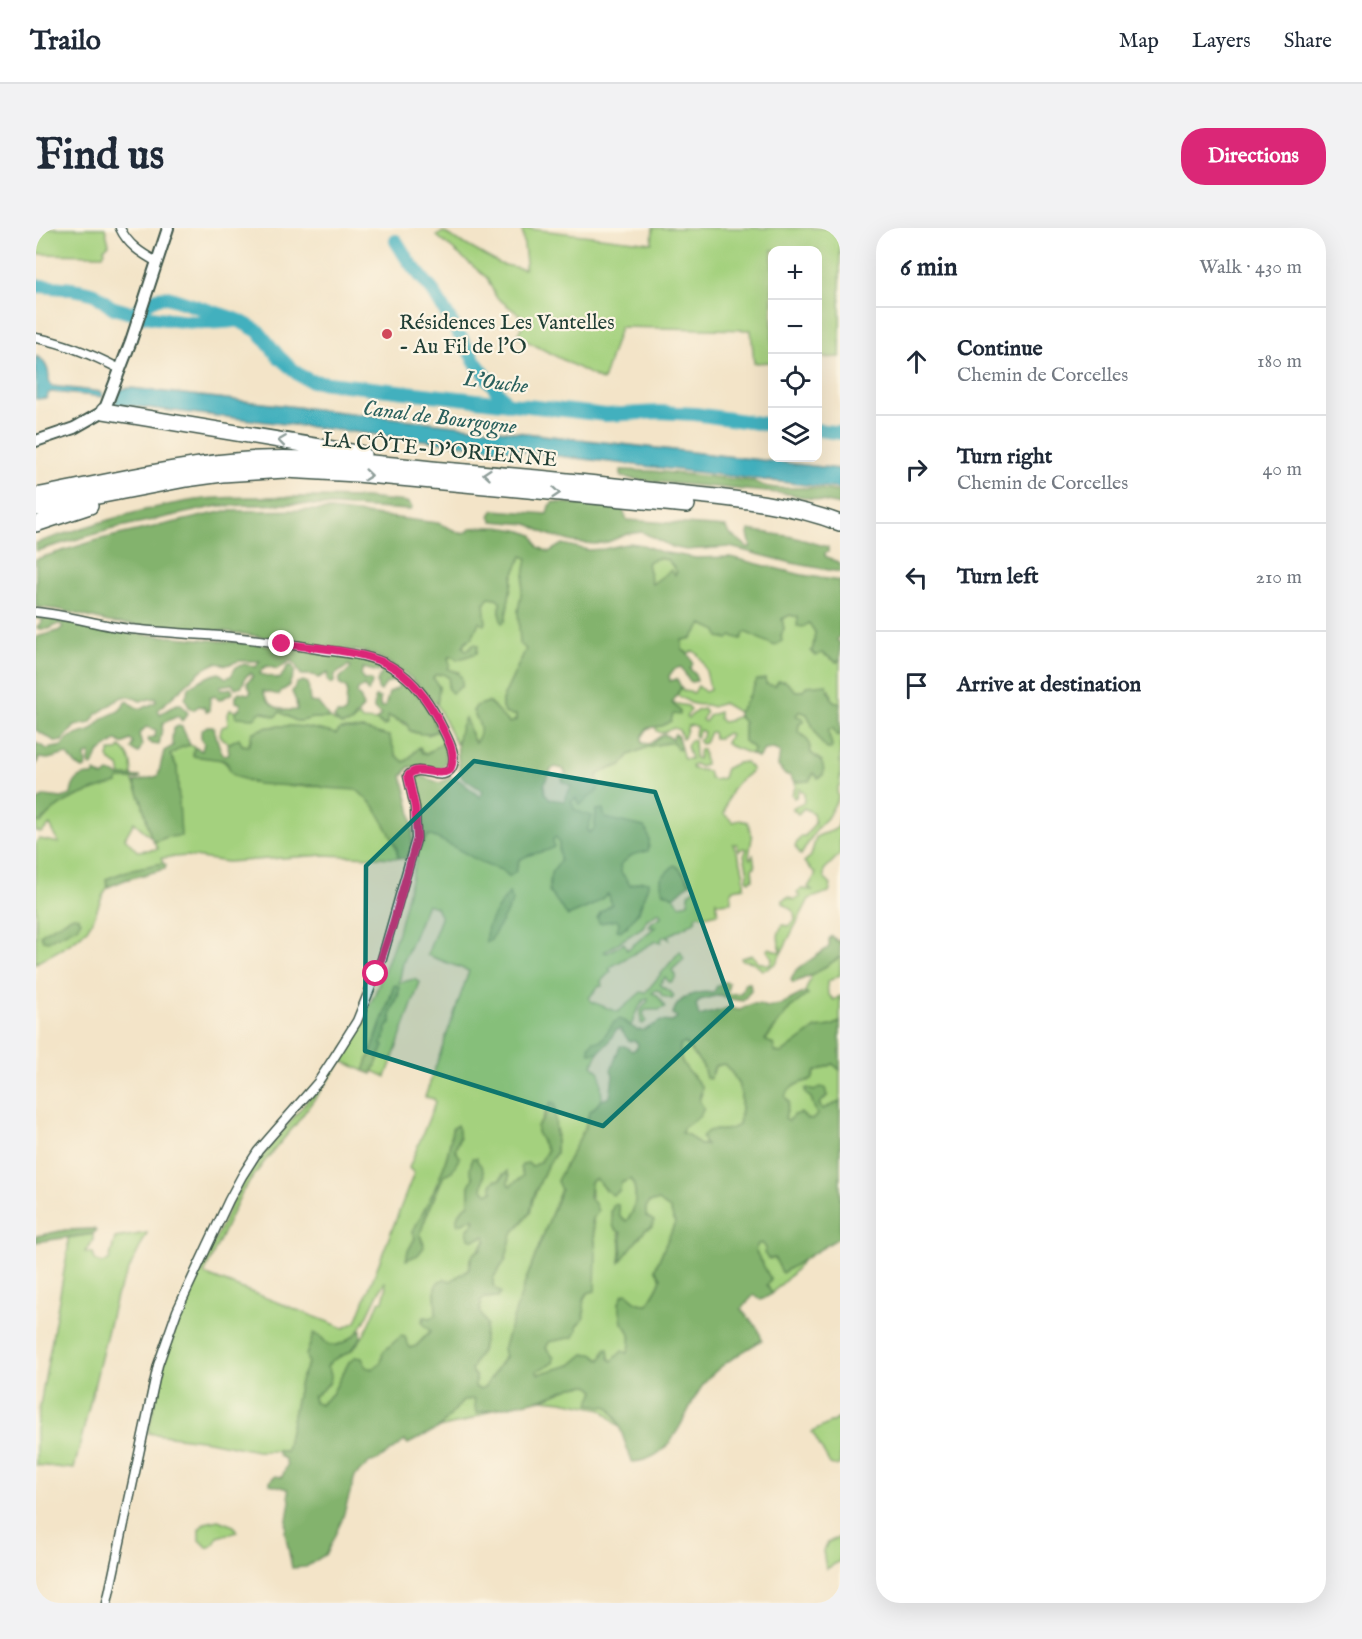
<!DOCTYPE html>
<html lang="en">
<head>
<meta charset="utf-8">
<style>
	body { margin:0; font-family:"IM FELL English",serif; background:#f2f2f3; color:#1f2937 }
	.controls { position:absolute; right:18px; top:18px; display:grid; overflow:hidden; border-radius:12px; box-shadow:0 6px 24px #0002 }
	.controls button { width:54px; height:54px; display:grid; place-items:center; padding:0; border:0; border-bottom:2px solid #e0e1e3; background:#fff; color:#1f2937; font:30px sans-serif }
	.stop { position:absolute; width:18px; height:18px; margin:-14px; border:4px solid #db2777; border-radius:50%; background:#fff }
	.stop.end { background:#db2777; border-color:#fff; box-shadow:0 2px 6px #0008 }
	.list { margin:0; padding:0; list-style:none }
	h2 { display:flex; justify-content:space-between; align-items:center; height:78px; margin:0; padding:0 24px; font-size:26px }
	h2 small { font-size:20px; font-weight:400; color:#747a83 }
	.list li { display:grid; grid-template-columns:39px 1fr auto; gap:18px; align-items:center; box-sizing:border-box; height:108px; padding:0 24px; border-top:2px solid #e0e1e3 }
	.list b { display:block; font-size:22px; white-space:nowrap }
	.list p { margin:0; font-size:20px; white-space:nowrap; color:#747a83 }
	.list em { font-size:20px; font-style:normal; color:#747a83 }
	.icon { flex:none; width:33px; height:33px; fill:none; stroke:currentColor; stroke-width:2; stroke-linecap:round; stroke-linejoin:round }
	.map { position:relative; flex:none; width:804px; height:1375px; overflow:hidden; border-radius:24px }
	header { display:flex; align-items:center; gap:36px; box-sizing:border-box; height:84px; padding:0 30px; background:#fff; border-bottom:2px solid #e0e1e3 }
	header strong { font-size:28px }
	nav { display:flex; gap:33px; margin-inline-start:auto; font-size:21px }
	.intro { display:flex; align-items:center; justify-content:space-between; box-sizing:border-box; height:144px; padding:0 36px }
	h1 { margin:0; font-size:42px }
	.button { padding:15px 27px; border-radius:24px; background:#db2777; color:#fff; font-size:21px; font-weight:700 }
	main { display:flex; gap:36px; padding:0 36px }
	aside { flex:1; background:#fff; border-radius:24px; box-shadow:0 6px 24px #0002 }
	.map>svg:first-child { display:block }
</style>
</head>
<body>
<header>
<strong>Trailo</strong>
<nav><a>Map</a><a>Layers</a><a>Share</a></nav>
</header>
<div class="intro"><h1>Find us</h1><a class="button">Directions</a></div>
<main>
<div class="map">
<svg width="804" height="1375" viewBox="0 0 804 1375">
	<rect width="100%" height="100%" fill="#fcf5e5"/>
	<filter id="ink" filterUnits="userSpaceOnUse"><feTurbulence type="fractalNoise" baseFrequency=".0167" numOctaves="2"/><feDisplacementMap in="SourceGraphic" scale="12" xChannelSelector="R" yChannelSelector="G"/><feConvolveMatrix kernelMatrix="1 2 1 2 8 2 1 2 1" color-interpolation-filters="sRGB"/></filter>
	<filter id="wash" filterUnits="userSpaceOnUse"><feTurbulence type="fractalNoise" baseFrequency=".008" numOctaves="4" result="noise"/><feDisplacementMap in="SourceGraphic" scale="24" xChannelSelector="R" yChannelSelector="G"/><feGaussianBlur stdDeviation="1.35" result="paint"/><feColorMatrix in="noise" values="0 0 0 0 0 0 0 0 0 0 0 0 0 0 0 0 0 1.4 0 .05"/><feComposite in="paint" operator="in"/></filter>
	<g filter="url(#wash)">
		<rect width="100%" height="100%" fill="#f3e4c8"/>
		<path fill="#a4d17e" stroke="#628759" stroke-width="1.5" fill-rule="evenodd" d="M0 0H69L73 16 68 21 69 23 67 27 0 26Z
			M486 0 616 15 617 0H804V129L782 130V22H736V134L718 135 715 102 584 99 567 153 481 108 489 91 460 69 451 50 401 8 407 4 464 36 488 41 490 35Z
			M486 328 492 330 489 342 490 421 466 472V480L470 486 480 487V492L474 495 466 490 457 477 437 483 445 500V507L439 515 429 490C424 499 424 507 420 516L401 477 403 459 397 450 399 447 408 446 413 450 412 457 423 444 412 441V430L416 428 421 432 437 416 430 423 427 419 430 413 436 410C442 398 446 379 453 368L460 370 464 373V389L469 393 477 347Z
			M623 330 632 332 641 343 639 348 635 343 616 356 611 336 613 333Z
			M753 387 762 389V398L773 394 779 404 777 420 801 434 804 431V475L797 473 794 461 760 463 749 453 739 458 730 456 729 451 711 469V475L702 484 687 475 676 479C669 474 663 479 655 475 649 473 648 469 641 468L645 459 648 463 658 465 662 458 669 464 674 462C672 450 669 431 658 423L652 425 646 422V412L656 410 665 396 696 408 709 404 745 408 748 401 746 391Z
			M636 475 652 478 655 482 650 488 652 490 662 482 668 481 670 485 666 492 669 494 674 487 683 484V490L686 494 692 493 702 488 708 494V513L718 521 715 526 694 518 690 515 694 506 691 505 683 510H678L677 504H674L669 515 665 516 662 512 667 509 668 504 664 502 660 509 658 507 661 499 657 497 652 498 648 510H646L643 502 638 500 625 505 621 503 619 498H626L637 486 643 483Z
			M195 481 199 484 200 489 221 486 225 483 234 487 244 484 260 493H266L276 490H294L305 497 315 495 323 488 326 492 340 493 347 498 352 496V488L392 507 401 503 408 515 404 516 391 526 386 525 384 519C377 523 375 531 368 534L360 527 353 508C336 507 317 509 300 506 274 502 241 491 216 505L212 518 206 517 203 510 192 516 191 513 186 511 184 506 186 499 192 497 191 486Z
			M763 483 771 486 783 512 796 518 792 504 794 500H797L800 507H804V555L801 562 802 570 791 590 781 600 765 627 759 618 765 608H769L779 595 777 585 768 580 762 586 756 580 768 574V565L763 561 760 569 758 570 756 566 760 558 758 554 773 553 786 533 775 525C773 514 772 509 762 504L763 496 760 488Z
			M655 512H658L659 530 662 531 664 521H667L669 536 664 539 659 536 656 538 657 541 672 543 674 550 678 552 687 550 690 540 701 535 710 534 716 542C712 548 706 550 701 555 694 563 690 575 688 586L697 594 703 592 712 594 716 610 713 628 714 631 717 627 719 639 716 640 717 651 713 653 711 651 712 645 708 627 711 621 707 620 703 623 701 616H697C704 630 709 643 708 659L697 661V663L695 664V674L682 675 680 673 682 685 669 688 661 687 659 694C648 698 642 704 632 707L633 711 630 708 626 709 625 714 620 713 576 738 573 741 575 743 565 753 566 758 562 759 553 770 556 774 582 784 605 764 609 765 644 723 648 731 636 742 640 749 636 754H633L629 749 624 756C628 762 635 762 638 768L636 771 626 768 624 763 620 762 616 765 621 767 629 779 623 782H610L607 785 610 793 607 796 605 795 604 783 612 773V771L608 772 600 784 595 798 589 793 554 824H563L556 837 564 844 566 872 553 885 549 900 521 953 525 961 490 1052 469 1128 449 1159 443 1161 439 1159 435 1143 438 1134 447 1119V1105L451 1097 444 1084 445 1073 449 1070 462 1069 465 1065 457 1058V1050L469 1033 476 1006 494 985 497 971 510 940 520 925 521 904 518 894 520 881 510 882 501 904 511 923C503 937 488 948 474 958L472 956 473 948 467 946 457 963 452 965 446 961 448 948 438 950 433 958V976L422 986 439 992 432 1003 437 1012 449 1008 450 1012 434 1032 433 1041 415 1053 399 1060 400 1087 394 1090 388 1089 386 1093 395 1102 380 1118 345 1134 336 1141 313 1134 296 1166 284 1177 278 1174 277 1169 293 1156C292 1151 290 1143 291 1138 294 1129 309 1129 315 1123 329 1110 336 1091 343 1074L347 1073 350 1061 349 1054C334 1072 327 1123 292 1118L286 1110 272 1135 264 1153 250 1223H221L173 1213 112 1205 126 1140 140 1097 194 979 209 950 292 847 326 793 339 766 352 733 362 704 383 620 393 606 421 619 451 637 467 642 472 646 480 643 483 632 494 625 513 622 517 611 520 609 523 615 524 633 515 645 514 663 532 688 557 677 572 666 576 676 564 685V695L581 692 591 699 594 692 603 684 612 655 606 653 594 657 585 644 584 637 596 627 608 599 569 590 560 582 559 600 553 605 548 587 538 581 535 573 539 570 543 576 563 555 561 548 567 543 586 537 593 527 614 518 637 514 641 521H645L648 531H655L651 518ZM642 639 659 659 653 666 652 675 644 677 638 669 627 664ZM391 676 400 679 405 690 391 727 433 743 389 869 398 871 399 875 373 940 378 945 320 1094 308 1100 168 1046 206 964 228 934 260 896 306 833 328 843 358 758 363 766 355 785V795L350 801 349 811 345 816 348 818 337 843 350 849 384 754 378 751 363 755 367 735ZM623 684 626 688 615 695 613 699H619L591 722 588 715 571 725 568 724 607 699 611 691ZM416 901 424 909 412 944 408 947 386 999 384 1007 388 1016 371 1031 372 1023 379 1010 377 1004C394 972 413 937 416 901Z
			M154 517 158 519 157 528C175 531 188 526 195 544 215 549 238 557 258 558 272 559 312 558 323 563 340 571 360 612 362 630L288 627 191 634 151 628 125 630 127 635 97 641 70 651 72 659C62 671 62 685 54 697 42 715 18 724 0 735V614L4 611 23 615 14 597 5 605 0 603V592L5 595 12 585 28 574 83 551H96L106 574 115 609 98 594 89 610 101 623 122 621 118 614 131 609 142 568 141 539 134 527 146 519Z
			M84 519C95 526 96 537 96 549L85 548 83 538 74 533 72 529 74 523H81Z
			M804 582V626L788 642V650L795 657 793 664 773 671 740 735 731 741 726 742 717 734 706 732 705 730 716 727 722 734 734 737 736 730 731 722 733 720 743 724 745 722C742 713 740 705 747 697L753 698 759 692 758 684 747 675V672L752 669 758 672 764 669 761 665 765 661 776 662 772 659 779 648V645L768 634 775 628 780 609C786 605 800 604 802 598 804 594 803 587 804 582Z
			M804 729V747L791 754 792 766 798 772 804 768V794L796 798 780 800 746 825 738 824 729 813 754 780 772 766 769 764 776 747Z
			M649 815 667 838 670 849 677 846 679 838 688 836C708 856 707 871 703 897 690 903 677 916 664 917L652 907 646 905 647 900 664 888 663 873 666 865 657 847 650 843 643 826 644 817Z
			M797 836 804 842V874L786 881 783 876 791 868 775 870 781 887 776 892 757 887 753 893 749 890 753 874 749 869C754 857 764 855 776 852L779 844Z
			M559 951 564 953 569 963 594 951C603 962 600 984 590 993L584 988 582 977 578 976 575 984C583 1001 587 1014 584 1033L609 1002 610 980 613 974 622 973 634 981 639 995 619 1041 625 1051C623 1060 616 1066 612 1076 603 1077 595 1071 587 1066L583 1075 586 1094C596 1104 596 1112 592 1125L576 1134 573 1130 572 1121 568 1122 566 1132 548 1126 535 1137 502 1146 500 1143 518 1130 510 1120 513 1114 540 1098C546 1073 557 1052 559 1025 561 1003 553 979 555 954Z
			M111 1005 80 1068 38 1241 0 1237V1200L32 1021V1010L57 1006V1012L49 1024 57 1025 59 1032 65 1035 73 1033 79 1010Z
			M725 1015 730 1020 733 1031 739 1029 746 1045 767 1031C760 1046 746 1053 736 1066L731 1057 735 1052 719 1022 722 1016Z
			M552 1157C566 1169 578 1183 584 1200L566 1181 526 1173 506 1171 536 1159Z
			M438 1171 441 1185 461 1180 428 1194 403 1200 428 1172Z
			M804 1190V1236L800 1238 794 1236 776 1204Z
			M182 1292 198 1298 201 1304 182 1309 178 1316 172 1320 163 1311V1301L169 1295Z
			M804 1309V1333L790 1341 787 1323 792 1314Z"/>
		<path fill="#83b36d" stroke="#517850" stroke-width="1.5" fill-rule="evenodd" d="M585 242 616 243 718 253C734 264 757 259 775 260 785 261 794 262 804 264V277L753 266 611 253 585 249Z
			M269 269 329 270 371 274 376 280 374 282 258 276 182 278 84 299 0 323V315C55 297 110 278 168 271 201 268 236 269 269 269Z
			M517 274 586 279 591 292 690 299C692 310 706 310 711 320L715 319 712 306 713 302 757 309 792 319V324L789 325V328L804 335V344L756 335 694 319 650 322 636 319 606 304 591 306 572 314 559 316 537 314 511 306 492 296 456 293 454 287 458 282 511 286 513 278Z
			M295 282 402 295 424 305 431 304 435 300C455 298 478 299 497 307L502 319 513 324 526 316 552 322 568 321 594 315 607 317 625 324 660 330 694 329 766 347 804 353V406L801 412 804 415V431L801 434 786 425 780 428 775 423 777 420 779 404 773 395 767 399 761 398 762 389 754 387 746 391 748 401 745 407 746 413 739 418 709 404 705 411 696 408 692 411 683 409 681 403 666 396 656 410 646 412V422L652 425 657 435 654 441 659 446 661 453 655 454C649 450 650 444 645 439L638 441 633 448 634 453 641 451 645 459 636 475 644 483V487L637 486 635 493 626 498 612 500 606 509V515L613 516 628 506 636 511 639 506 642 509 645 521H641L637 514 614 518 593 527 586 537 567 543 561 548 563 555 562 562 544 577 540 570 535 573 538 581 548 586 556 588 551 603 553 605 559 600 560 582 567 581 569 590 608 599C614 607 614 614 612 623L596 627 584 637 585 644 594 657 606 653 613 654C606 674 601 692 584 703L581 702 583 695 581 692 563 695 561 690 564 685 576 676 572 666 557 677 532 688 513 663 515 645 524 633 523 615 520 609 517 611 518 619C508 626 497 623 483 632L480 643 473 649C466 639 458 641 448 636 430 626 413 615 393 607L383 620C384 612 387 604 387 596 387 581 376 562 378 549L382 547 404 555 415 549 423 552 444 569 447 563 426 549 424 545C421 526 419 508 429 490 433 498 434 508 439 515 449 502 443 496 437 483L440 478 452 474C461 479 465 490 474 495L480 492V487L470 486 466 480V472L490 421 484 416 482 383 491 330 486 328 477 347 469 393 466 395 464 389V373L460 370 453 369 448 375 450 395 448 397 443 394 436 410 430 413 427 419 430 423 438 416 442 417 441 425 421 432 416 428 412 430 414 436 412 441C423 445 427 446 426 458L416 465 412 461 413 450 407 446 399 447 397 450 403 459 401 477C381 453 362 438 334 425L186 403 146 402 73 394 25 382 0 379V331L65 311 189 283ZM623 330 632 332 641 344 639 347 635 342 616 356 611 336 613 333ZM519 539 527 541 530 545 526 550 527 554 535 558 528 573 514 571 509 565 508 556 515 542Z
			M0 387 30 391 56 400 92 405 222 416 305 428 335 433 346 440 342 444 327 440 325 446 327 452H335L336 455 332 464 328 458 322 462 321 466 325 471 327 479 315 495 305 497 298 490 301 486H308L310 483 311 461 303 456 304 450 315 440 313 437 299 447 298 454 295 456 291 452 292 445 282 450 278 447H265L258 434 254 433 241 441 231 438 226 441 224 446 244 451 252 438 256 437 259 443 252 459 245 463 243 467 227 463C232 479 246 484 261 482L260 473 256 464 261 455 267 453 272 455 274 474 282 475 294 490H276L266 493H260L244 484 239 489 226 483 218 490 200 489 199 484 204 480 205 476 200 474V468L203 464 212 466 215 464 211 455 217 448 215 445 210 448 206 458 199 460 196 456 184 458 185 462 195 460 197 465 183 472 179 468 174 470 173 483 171 484 168 479 163 478 157 482 153 479 149 470 154 458C163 453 173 447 183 445L190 450 195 448 200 439 209 436 220 439 224 433H203L191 437 180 435 167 441 122 482 124 486 141 476H145L152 485 146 493 142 488 127 495 123 517 116 516 112 513 113 510 119 509 120 502 110 499 103 506 106 518 102 525 95 521 97 514 94 512 87 516 81 512 62 525 58 536 55 538 53 535 54 526 49 527 50 539 47 541 40 537 31 526 12 531 3 530 0 537V515L11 521 26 518C33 506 42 507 54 503 59 500 63 494 68 490 77 484 85 486 89 474L92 473C104 485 107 480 120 474V470L104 473 96 469H86L61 486 54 495 39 498 26 513 20 514 0 502V409L22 403 27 399 24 395 13 401H3L1 399 7 392 0 390Z
			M348 441C371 452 396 477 401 503 390 507 383 507 373 502L371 495 352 488 350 498 340 493 345 487 338 481 339 469 344 470V479H349L353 465 363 459 361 454C352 452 349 456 345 463L342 461 341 454Z
			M729 451 730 456 739 458 742 453H749L760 463H767L770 458 790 456 797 473 804 475V507H800L797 500 794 501 792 504 796 518 795 521H791L783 512 771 486 763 483 760 488 767 490V494L763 496 762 504C772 509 773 514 775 525 783 531 790 536 787 547L782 550 778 545 773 553 758 554 753 547H749L742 538 744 524 737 521 728 522 722 530 715 526 718 521 708 513V494L702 488V484C711 475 715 464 721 452Z
			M142 498 146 499 154 517 146 519 134 527 141 539 145 608 131 609 118 614 115 609 106 574 98 554 122 548 128 523 137 518 136 512 137 501Z
			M171 498H177C181 507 181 519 188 527L193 526 192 516 203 510 206 517 212 518 215 513 216 505C239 492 277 499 300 506L304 501H327L353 508 360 527 368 534 372 532 383 519 386 525 391 526 404 516 408 515 410 534 406 540 373 539 366 548C371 569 386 613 369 631L362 630 361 621 353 604 338 578 321 562 288 560 282 557 257 558 221 556 199 548 195 544 191 535 187 532 157 528 158 519 166 523 168 515 165 510V503Z
			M59 544 67 549 73 544 85 548 105 549 100 551H83L81 555C53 563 23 571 5 595L0 593V573L9 568 26 570 35 567C36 554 43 546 57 547Z
			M127 635 130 637 129 641 89 652 72 659 70 651 97 641Z
			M638 637 642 639 654 655 638 669C627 664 624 662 625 650Z
			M473 665 477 673 455 712 450 715C448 696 462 680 473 665Z
			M37 688 42 689 45 693 41 699 12 713 7 712 5 707 9 703Z
			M796 708 802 714 804 712V729L776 747 757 755 755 752 760 742 793 719V711Z
			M689 754 693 755 691 764 694 766 705 765 709 755H714L715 762 707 773 694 771 684 767 664 772 660 777 663 788 692 780 704 782C713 776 720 773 730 779L744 777 769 764 772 766 754 780 729 812 737 816 739 824 746 825 780 800 796 798 804 794V842L797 836 779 844 776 852C764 854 754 857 749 869L753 874 749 890 753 893 757 887 765 885 771 891 776 892 781 887 775 870 770 866 769 861 772 860 778 863 784 859 789 860 791 868 783 876 786 881 804 874V1009L746 1045 739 1030 732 1031 728 1025 730 1020 726 1015 722 1016 719 1022 735 1052 731 1057 736 1066 725 1072 718 1067 705 1081 722 1101 726 1112C707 1124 684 1136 670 1153 646 1182 642 1231 596 1234L580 1189 573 1179 553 1176 559 1163 552 1157 536 1159 506 1171 440 1185 438 1171 428 1172 403 1200 372 1216 369 1213 341 1233 334 1234 319 1248 306 1292 290 1326 270 1339 256 1340 249 1304 254 1273 252 1261 234 1256V1253L239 1248 246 1249 251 1237 249 1231 243 1228 241 1223H250L264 1153 272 1135 270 1127 278 1105 286 1110 292 1117C305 1120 315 1109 325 1102V1110L314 1124 295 1133 291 1139C302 1153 288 1160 277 1169L278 1174 284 1177 296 1166 313 1134 320 1129 326 1130 330 1139 336 1141 345 1134 347 1124 365 1108 369 1109 374 1120 380 1118 395 1103 388 1097 386 1093 389 1089 394 1090 400 1087 399 1060 402 1054 409 1051 415 1053 433 1041 437 1026 445 1021 450 1012 449 1008 437 1012 433 1010 431 1003 439 992 437 990 422 997C418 987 426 982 433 976V958L437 950 434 942 436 930H441V933C450 941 448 950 446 961L452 965 457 963 455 957 459 952H464L471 943 473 948 472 956 474 958 487 948 484 940 487 936 492 935 496 939 505 933 511 923 501 904V898L507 892 515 874 519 875 520 925 510 940 497 970 494 985 476 1006 469 1033 457 1050V1058L465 1065 462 1069 449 1070 445 1073 444 1084 451 1097C447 1105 449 1114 446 1121 442 1129 438 1135 435 1143L440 1148 439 1159 443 1161 449 1159 469 1129 467 1121 490 1052 525 962 521 953 549 900 553 885 566 872 574 869 577 847 575 842 584 818H589L596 823 601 820 602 816 599 813H593L584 801 580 802 572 815 563 824 554 825 553 819 557 813H565L578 794 584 791 601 802H608L625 793 636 794 641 789 637 786C640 769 662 762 677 765L681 758ZM649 815 667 838 670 850 674 851 679 838 688 836C708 855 707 871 703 897 698 899 693 902 688 902 677 903 672 899 666 910L670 917H664L652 907 646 905 647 900 664 888 668 880 663 873 666 859C654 843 642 838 644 817ZM559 951C567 955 568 963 577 967L584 963 585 955 594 951C603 961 600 984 590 993L584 988 582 977 578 976 575 984 578 1000 585 1005 586 1020 584 1034 609 1002 616 999 618 993 610 988V980L613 974 622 973 634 981 639 995 619 1041 625 1050C623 1060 616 1067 612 1076 602 1077 596 1072 591 1065L587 1066 583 1075 586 1095C596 1103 596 1112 592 1125L586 1123 576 1133 573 1130 572 1121 570 1120 565 1132 558 1126H548L535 1137 502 1146 500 1143 517 1135 518 1130 510 1120 513 1114 538 1109 541 1103V1098C551 1090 549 1083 547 1071L552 1065 559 1063 560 1024 556 992 562 983 558 974 553 970 555 954Z
			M360 757 364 760 355 785V795L350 801 349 811 345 816 348 818 336 846 328 843 355 769 357 759Z
			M421 897C426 906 422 913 419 922L424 929 416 943 408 947 391 985 384 1007 388 1019 382 1027 370 1032 372 1023 379 1010 376 1004C394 973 413 937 416 901Z
			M58 1001 60 1003 57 1006 0 1014V1008L29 1002Z"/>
		<path fill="#42b0be" stroke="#307679" stroke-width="1.5" d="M0 128C11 134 14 143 13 155L16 158 66 164 67 169 15 164 12 166 11 170 0 171Z
			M95 160 804 241V261L78 176 84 161Z"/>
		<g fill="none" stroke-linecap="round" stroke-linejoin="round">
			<path stroke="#42b0be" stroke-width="14" d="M360 13 373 34 397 63 440 135 471 176
				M0 58C18 59 38 60 55 65 64 67 69 77 78 80 108 90 172 99 202 92L222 103 243 129 263 147 275 153 570 187 623 184 659 186 736 197
				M99 83 121 70 131 69 199 91
				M782 202 804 205"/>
		</g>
	</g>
	<g filter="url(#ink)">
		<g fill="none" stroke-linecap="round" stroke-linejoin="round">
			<g stroke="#3f564a" stroke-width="11">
				<path id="minor" d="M84 0C92 17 105 25 121 34
					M0 110C30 115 57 127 84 141
					M0 384C32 387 62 397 94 401 124 404 154 406 185 408 219 411 254 416 288 422 310 425 335 427 354 438 380 452 396 478 408 503 413 513 423 532 414 542 403 555 383 534 372 548L379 579 380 611 346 731 321 793 299 828 282 854 222 923 206 948 193 972 141 1083 122 1137 71 1375"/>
			</g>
			<g stroke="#3f564a" stroke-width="14">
				<path id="secondary" d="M0 213 38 200 68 183 95 113 132 0"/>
			</g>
			<g stroke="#3f564a" stroke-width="18">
				<path id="motorway" d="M68 183 327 226
					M0 268C74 254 148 235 224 231 281 229 339 235 396 241 465 247 534 252 603 261 669 269 742 271 804 295
					M0 280 150 251 186 246 249 242 321 246 651 277
					M0 296 54 278"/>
			</g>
			<use href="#minor" stroke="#fff" stroke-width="8"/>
			<use href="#secondary" stroke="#fff" stroke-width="10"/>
			<use href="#motorway" stroke="#fff" stroke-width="15"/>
		</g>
		<defs><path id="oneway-chevron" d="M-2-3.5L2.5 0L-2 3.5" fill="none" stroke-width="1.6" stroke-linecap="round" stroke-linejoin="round" transform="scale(1.5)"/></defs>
		<g stroke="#8f9e9a">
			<use href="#oneway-chevron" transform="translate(246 213) rotate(-172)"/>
			<use href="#oneway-chevron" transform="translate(451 246) rotate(-175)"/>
			<use href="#oneway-chevron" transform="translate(332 247) rotate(6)"/>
			<use href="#oneway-chevron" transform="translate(520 265) rotate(5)"/>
		</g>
	</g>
	<g fill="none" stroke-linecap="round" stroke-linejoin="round" filter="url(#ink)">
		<path stroke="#db2777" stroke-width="8" d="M246 416C276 419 327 423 353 437 378 450 394 475 406 499 413 513 421 527 414 542 400 550 382 535 372 548L379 579 381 610 357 696 340 746"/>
	</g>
	<path fill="#0f766e" fill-opacity="0.2" stroke="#0f766e" stroke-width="4.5" stroke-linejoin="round" d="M438 533 619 564 696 778 567 898 329 823 330 638Z"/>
	<circle fill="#d1495b" stroke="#fcf5e5" stroke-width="2" cx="351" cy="106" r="6"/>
	<g text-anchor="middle" stroke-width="4.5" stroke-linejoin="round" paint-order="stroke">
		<g font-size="21" fill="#1f3d34" stroke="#fcf5e5" text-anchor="start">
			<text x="363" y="101">Résidences Les Vantelles<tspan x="363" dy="24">- Au Fil de l'O</tspan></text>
		</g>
		<g font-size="21" fill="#1f3d34" stroke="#fcf5e5">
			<text transform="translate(404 221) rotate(5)" y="7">LA CÔTE-D'ORIENNE</text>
		</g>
		<g font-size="22" font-style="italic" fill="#2a605d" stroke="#fcf5e5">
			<text transform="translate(460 153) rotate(7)" y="8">L'Ouche</text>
			<text transform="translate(404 188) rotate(7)" y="8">Canal de Bourgogne</text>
		</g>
	</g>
</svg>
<div class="controls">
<button>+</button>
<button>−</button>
<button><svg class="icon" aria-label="locate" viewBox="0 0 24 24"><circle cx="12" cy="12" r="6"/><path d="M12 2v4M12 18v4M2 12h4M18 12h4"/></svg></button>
<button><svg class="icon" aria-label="layers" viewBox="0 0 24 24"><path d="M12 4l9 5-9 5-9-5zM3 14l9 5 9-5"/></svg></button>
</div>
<div class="stop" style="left:340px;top:746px"></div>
<div class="stop end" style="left:246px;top:416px"></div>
</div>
<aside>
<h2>6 min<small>Walk · 430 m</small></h2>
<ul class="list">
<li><svg class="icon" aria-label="ahead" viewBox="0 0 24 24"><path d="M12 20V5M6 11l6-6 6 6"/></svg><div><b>Continue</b><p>Chemin de Corcelles</p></div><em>180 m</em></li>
<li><svg class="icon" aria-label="right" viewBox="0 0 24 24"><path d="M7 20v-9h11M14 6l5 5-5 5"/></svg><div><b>Turn right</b><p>Chemin de Corcelles</p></div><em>40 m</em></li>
<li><svg class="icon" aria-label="left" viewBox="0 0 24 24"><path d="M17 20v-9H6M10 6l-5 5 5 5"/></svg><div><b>Turn left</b></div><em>210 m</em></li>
<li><svg class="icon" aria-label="arrive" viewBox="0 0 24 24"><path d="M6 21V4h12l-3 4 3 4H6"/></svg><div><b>Arrive at destination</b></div></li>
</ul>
</aside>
</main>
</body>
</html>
